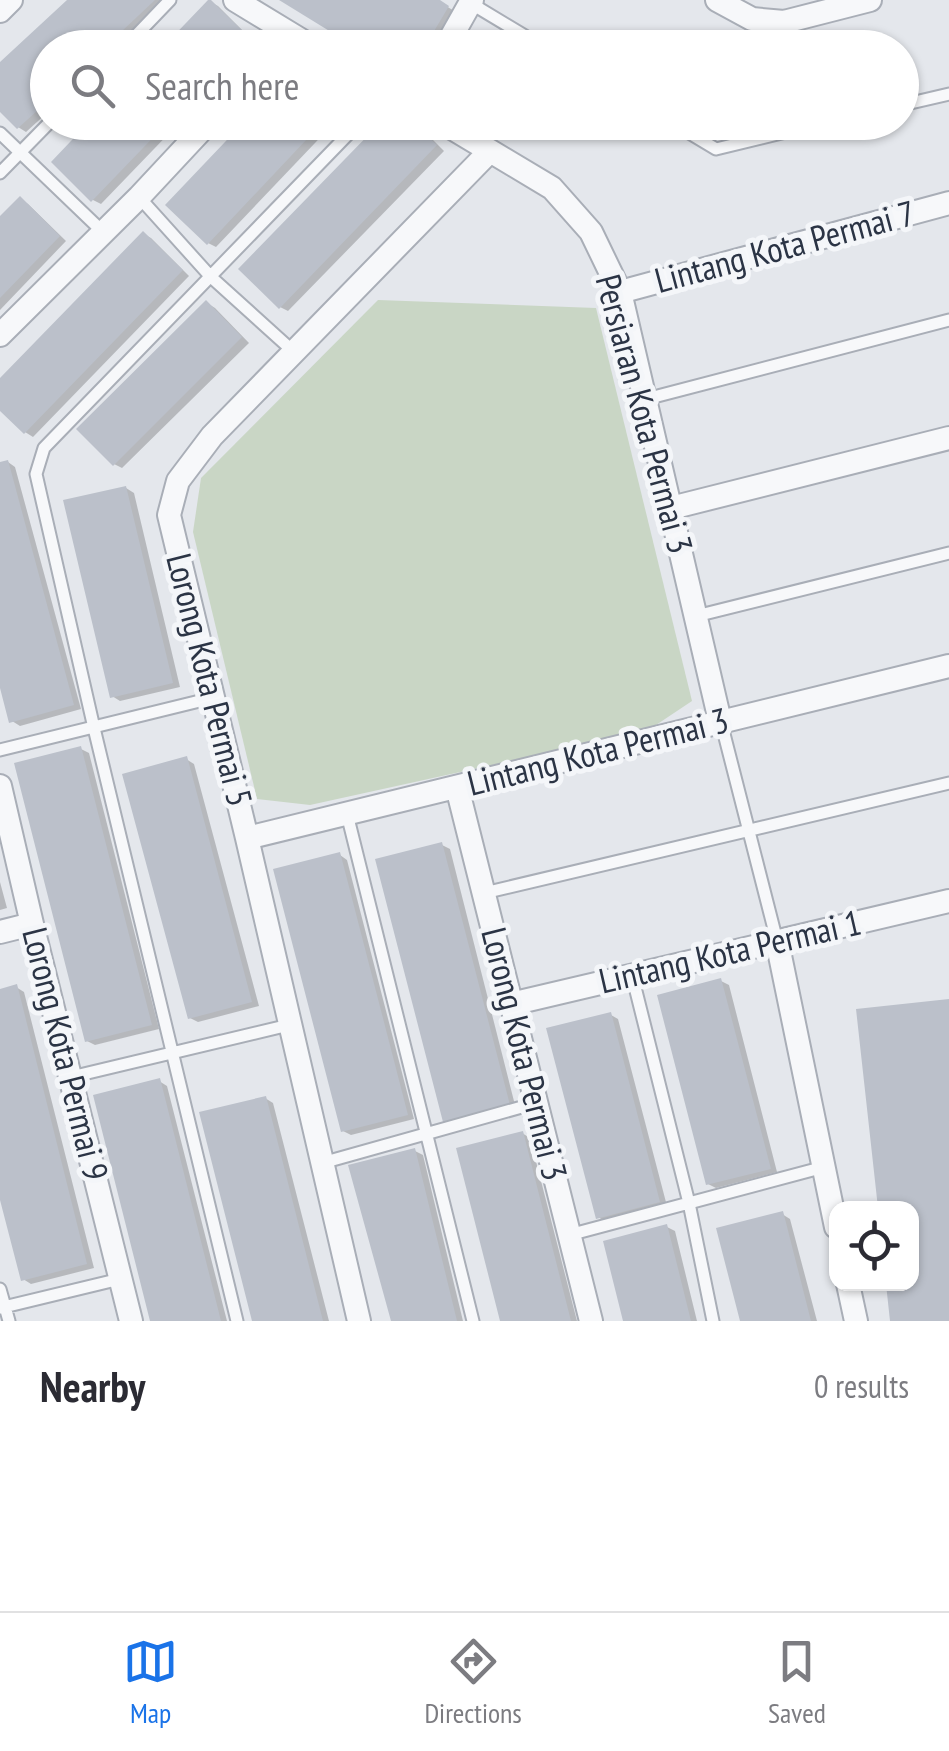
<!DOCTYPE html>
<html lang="en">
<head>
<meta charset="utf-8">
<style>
	body { margin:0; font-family:"PT Sans Narrow",sans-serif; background:#f2f2f3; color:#2b2b33 }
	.controls { position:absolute; right:30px; bottom:30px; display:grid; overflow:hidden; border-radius:20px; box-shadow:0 2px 8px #0004 }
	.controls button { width:90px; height:90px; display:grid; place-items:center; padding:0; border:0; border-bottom:2px solid #e1e1e2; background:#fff; color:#2b2b33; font:50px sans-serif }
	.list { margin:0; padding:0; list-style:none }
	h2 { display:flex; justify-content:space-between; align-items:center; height:130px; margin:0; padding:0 40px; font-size:42px }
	h2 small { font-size:32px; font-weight:400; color:#7c7c81 }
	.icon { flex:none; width:55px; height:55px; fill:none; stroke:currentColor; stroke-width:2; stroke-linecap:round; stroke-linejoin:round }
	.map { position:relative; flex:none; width:949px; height:1321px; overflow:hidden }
	.search { position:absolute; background:#fff; box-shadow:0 2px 8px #0004; left:30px; right:30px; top:30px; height:110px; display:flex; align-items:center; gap:25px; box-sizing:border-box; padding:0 35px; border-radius:55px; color:#7c7c81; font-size:38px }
	.sheet { height:290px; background:#fff }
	nav { display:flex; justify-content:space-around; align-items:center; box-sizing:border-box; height:140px; border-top:2px solid #e1e1e2; background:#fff; font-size:28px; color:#7c7c81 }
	nav a { display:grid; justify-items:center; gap:5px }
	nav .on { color:#1a73e8 }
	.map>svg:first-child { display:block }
</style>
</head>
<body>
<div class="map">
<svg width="949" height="1321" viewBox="0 0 949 1321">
	<rect width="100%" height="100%" fill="#e4e7ec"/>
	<path fill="#c9d6c5" d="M378 300 596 308 692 701 647 731 310 805 257 799 193 532 201 478Z"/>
	<path fill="#0003" d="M70 0H168L117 48H48V112L26 132 18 127 0 108V66Z
		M284 0H436L456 12 434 48H361Z
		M210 2 218 6 256 44 253 48H165Z
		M93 122H180L101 204 93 200Z
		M248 122H335L216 247 208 243Z
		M385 122H415L444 151 288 311 280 307Z
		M20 199 28 204 66 241 0 310V220Z
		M143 234 151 238 189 276 33 437 25 432 0 407V381Z
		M207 303 215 308 249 343 122 468 114 464Z
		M8 462 15 467 81 709 20 726 12 721 0 678V464Z
		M126 488 134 493 180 687 120 701 112 696Z
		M81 749 89 753 159 1029 95 1045 87 1041Z
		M186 759 194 764 259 1006 198 1022 190 1018Z
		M442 845 450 849 516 1109 453 1125 445 1120Z
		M340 855 347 860 414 1119 351 1135 343 1131Z
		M0 882 7 908 0 910Z
		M721 981 729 985 777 1172 716 1188 708 1184Z
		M16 987 24 992 94 1268 31 1284 23 1279 0 1189V991Z
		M949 1001V1321H893L888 1284H912V1208H880L858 1011Z
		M611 1015 618 1019 667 1206 606 1222 598 1217Z
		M159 1081 167 1086 227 1321H153Z
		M265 1098 273 1103 329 1321H254Z
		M522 1133 530 1138 577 1321H502Z
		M415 1151 423 1155 463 1321H393Z
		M782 1214 790 1219 817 1321H742Z
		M667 1227 675 1231 697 1321H625Z"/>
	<path fill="#bbc0ca" d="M67 0H155L104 48H48V101L17 129 0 112V62Z
		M208 0H211L250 38 241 48H162Z
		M279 0H440L449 6 424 48H357Z
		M89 122H168L91 202 51 162Z
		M244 122H323L207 245 165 205Z
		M381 122H414L437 145 279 309 238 269Z
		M20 196 60 236 0 298V216Z
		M143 231 183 270 24 434 0 411V378Z
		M206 300 242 337 113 466 76 429Z
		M8 460 74 705 9 723 0 688V462Z
		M126 486 173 683 110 698 63 500Z
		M81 746 152 1025 85 1042 14 763Z
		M187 756 252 1002 188 1019 122 774Z
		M442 842 510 1105 443 1122 375 859Z
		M340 852 408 1115 341 1132 273 869Z
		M721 978 771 1169 706 1185 657 995Z
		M17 984 87 1264 21 1281 0 1200V989Z
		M949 999V1321H890L886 1284H912V1208H878L856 1009Z
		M611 1012 660 1202 596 1219 546 1028Z
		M160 1078 221 1321H150L93 1095Z
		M266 1096 323 1321H252L199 1112Z
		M523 1131 571 1321H500L456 1148Z
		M415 1148 457 1321H391L348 1165Z
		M783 1211 811 1321H740L716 1228Z
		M667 1224 691 1321H623L603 1241Z"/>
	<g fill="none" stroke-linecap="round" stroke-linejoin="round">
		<g stroke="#a9aeb7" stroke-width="15">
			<path id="lane" d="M467 1 545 48
				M124 48 170 0
				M902 105 949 94
				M671 122 716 149 827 122
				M0 133 103 232
				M0 173 50 122
				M139 197 211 277 294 352
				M646 399 949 320
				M696 616 949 553
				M721 722 777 941
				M0 750 212 698
				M347 814 473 1321
				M484 893 949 783
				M632 975 689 1203 713 1321
				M71 1077 289 1025
				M322 1163 536 1103
				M569 1235 824 1167
				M0 1289 9 1321
				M0 1308 120 1279
				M237 1321 94 728 36 474 44 448 360 122"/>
		</g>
		<g stroke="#a9aeb7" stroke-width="26">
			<path id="street" d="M235 0 314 48
				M717 0 752 19 784 22 870 0
				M0 11 11 0
				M445 48 472 0
				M442 122 552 188 591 232 620 292 720 721
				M620 292 949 203
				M0 335 139 197 209 122
				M671 508 949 438
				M0 786 32 924 131 1321
				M457 787 591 1321
				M247 838 949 666
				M0 932 32 924
				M777 941 836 1227
				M511 1004 949 901
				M848 1284 856 1321
				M359 1321 247 838 169 515 178 481 212 436 489 152"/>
		</g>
		<use href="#lane" stroke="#f7f8fa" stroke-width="11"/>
		<use href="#street" stroke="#f7f8fa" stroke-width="22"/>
	</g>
	<g text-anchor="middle" stroke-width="10" stroke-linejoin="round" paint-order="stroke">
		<g font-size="35" fill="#2b3445" stroke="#f4f6f9">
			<text transform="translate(785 247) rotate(-15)" y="12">Lintang Kota Permai 7</text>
			<text transform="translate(644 414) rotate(75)" y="12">Persiaran Kota Permai 3</text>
			<text transform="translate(209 680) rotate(76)" y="12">Lorong Kota Permai 5</text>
			<text transform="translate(598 752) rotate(-14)" y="12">Lintang Kota Permai 3</text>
			<text transform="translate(730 952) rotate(-13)" y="12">Lintang Kota Permai 1</text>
			<text transform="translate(65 1054) rotate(76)" y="12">Lorong Kota Permai 9</text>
			<text transform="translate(524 1054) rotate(76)" y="12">Lorong Kota Permai 3</text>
		</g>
	</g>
</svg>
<div class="controls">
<button><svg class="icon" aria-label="locate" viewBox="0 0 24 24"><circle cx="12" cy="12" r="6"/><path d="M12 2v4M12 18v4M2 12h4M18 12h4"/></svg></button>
</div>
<div class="search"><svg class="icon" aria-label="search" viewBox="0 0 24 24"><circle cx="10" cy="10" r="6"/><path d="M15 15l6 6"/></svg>Search here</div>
</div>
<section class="sheet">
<h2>Nearby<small>0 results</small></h2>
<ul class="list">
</ul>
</section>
<nav>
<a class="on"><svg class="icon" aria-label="map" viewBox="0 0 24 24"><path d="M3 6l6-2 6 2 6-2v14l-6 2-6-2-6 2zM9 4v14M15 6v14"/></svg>Map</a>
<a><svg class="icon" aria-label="directions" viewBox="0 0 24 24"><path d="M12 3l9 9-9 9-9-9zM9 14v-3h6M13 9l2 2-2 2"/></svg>Directions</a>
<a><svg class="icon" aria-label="saved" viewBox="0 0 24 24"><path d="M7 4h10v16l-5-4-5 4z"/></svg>Saved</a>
</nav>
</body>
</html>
